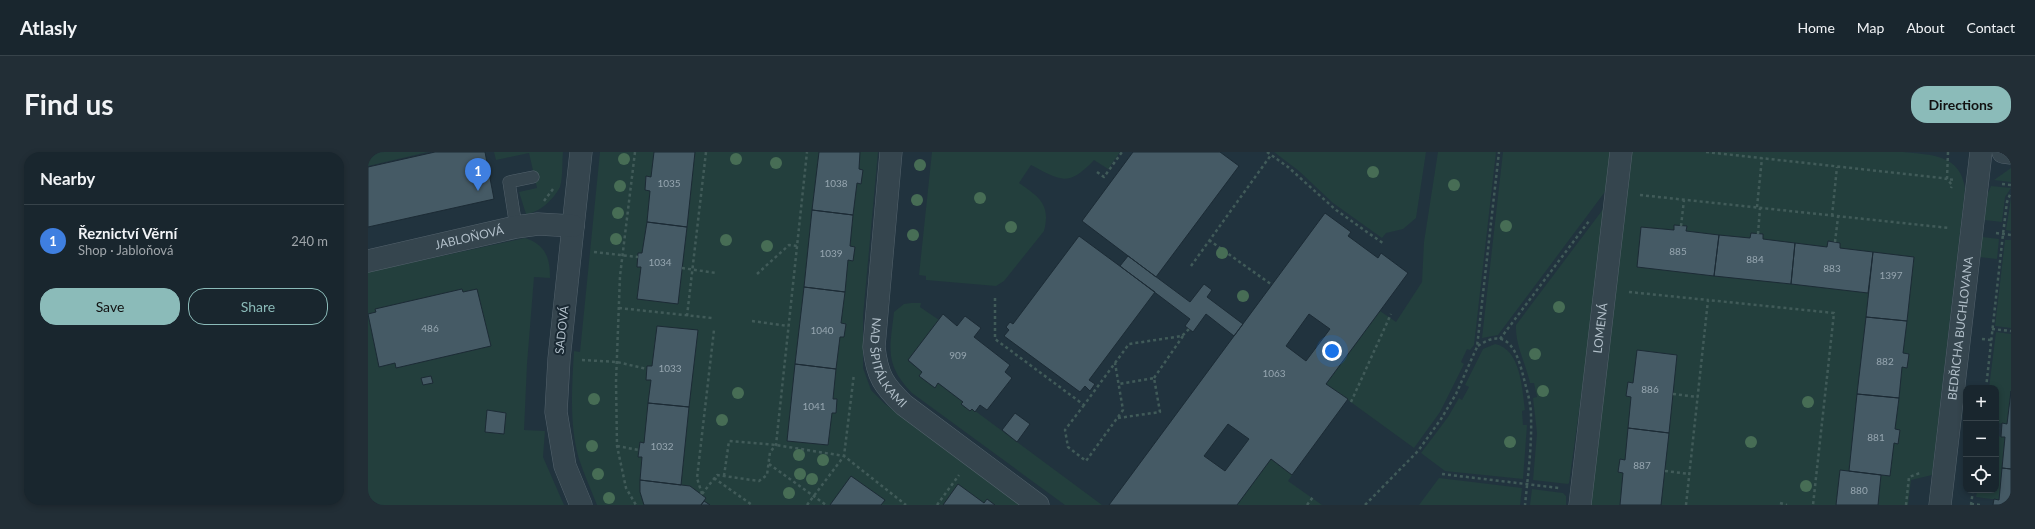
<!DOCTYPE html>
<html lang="en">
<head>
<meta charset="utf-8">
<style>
	body { margin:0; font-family:Lato,sans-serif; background:#222e36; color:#f1f3f6 }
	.controls { position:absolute; right:12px; bottom:12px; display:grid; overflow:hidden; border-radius:8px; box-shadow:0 2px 6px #0003 }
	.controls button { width:36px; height:36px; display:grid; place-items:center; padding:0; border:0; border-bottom:1px solid #37434a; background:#19262e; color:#f1f3f6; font:20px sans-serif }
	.you { position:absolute; left:964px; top:199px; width:14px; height:14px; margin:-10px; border:3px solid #fff; border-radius:50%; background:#1a73e8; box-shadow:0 0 0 6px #1a73e833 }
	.badge { display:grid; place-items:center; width:26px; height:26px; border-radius:50%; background:#8bbbb9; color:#fff; font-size:13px; font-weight:700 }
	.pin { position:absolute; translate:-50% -33px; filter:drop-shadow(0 1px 2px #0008) }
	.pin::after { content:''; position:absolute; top:21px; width:14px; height:12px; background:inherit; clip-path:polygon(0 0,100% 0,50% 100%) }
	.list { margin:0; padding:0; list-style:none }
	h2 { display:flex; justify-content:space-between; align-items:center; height:52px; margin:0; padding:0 16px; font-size:17px }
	h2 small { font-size:13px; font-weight:400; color:#9fa5aa }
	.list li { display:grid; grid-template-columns:26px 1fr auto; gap:12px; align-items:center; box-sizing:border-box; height:72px; padding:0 16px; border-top:1px solid #37434a }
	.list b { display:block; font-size:15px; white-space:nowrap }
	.list p { margin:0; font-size:13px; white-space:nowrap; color:#9fa5aa }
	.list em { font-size:13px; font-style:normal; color:#9fa5aa }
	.actions { display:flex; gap:8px; padding:12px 16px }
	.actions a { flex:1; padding:9px 0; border:1px solid #8bbbb9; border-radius:16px; text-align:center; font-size:14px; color:#8bbbb9 }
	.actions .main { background:#8bbbb9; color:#111 }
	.icon { flex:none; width:22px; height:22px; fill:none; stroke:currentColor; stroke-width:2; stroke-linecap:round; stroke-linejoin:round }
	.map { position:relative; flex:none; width:1643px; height:353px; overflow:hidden; border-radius:16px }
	header { display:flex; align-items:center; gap:24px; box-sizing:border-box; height:56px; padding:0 20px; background:#19262e; border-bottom:1px solid #37434a }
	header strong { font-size:19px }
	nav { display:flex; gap:22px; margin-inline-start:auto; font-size:14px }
	.intro { display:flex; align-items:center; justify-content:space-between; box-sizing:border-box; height:96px; padding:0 24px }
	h1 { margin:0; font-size:28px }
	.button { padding:10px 18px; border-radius:16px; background:#8bbbb9; color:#111; font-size:14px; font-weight:700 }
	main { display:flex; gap:24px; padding:0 24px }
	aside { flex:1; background:#19262e; border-radius:16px; box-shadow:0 2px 6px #0003 }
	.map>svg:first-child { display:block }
</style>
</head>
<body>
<header>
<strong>Atlasly</strong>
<nav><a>Home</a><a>Map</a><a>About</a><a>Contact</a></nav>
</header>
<div class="intro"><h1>Find us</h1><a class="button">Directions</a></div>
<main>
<aside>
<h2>Nearby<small></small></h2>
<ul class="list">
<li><span class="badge" style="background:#3f7fe0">1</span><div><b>Řeznictví Věrní</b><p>Shop · Jabloňová</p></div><em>240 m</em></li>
</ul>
<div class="actions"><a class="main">Save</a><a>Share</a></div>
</aside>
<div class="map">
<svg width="1643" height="353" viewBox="0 0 1643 353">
	<rect width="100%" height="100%" fill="#21333e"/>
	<path fill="#233f3d" d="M0 0H60L0 14Z
		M126 0H195C194 10 195 26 192 35 186 47 171 61 158 62L151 40 169 36 161 1 128 8Z
		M232 0H510L495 164V216L503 238 517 252 654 353H229C223 338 216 322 211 307 201 273 204 234 206 199L212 200Z
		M564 0H752L740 17 726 8C700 36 692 28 663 13L651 31C671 45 683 52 676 79L636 129 628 134 558 128V124L551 123Z
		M906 0H1058L1048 66 1035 77 1018 81 1014 86 965 51 931 19Z
		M1070 0H1128L1106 193 1102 198 1099 197 1093 210 1096 212 1072 260 1046 296 958 232 1012 159 1028 170 1054 130 1056 90Z
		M1135 0H1246L1242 33 1130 183 1114 186Z
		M1260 0H1535C1563 3 1593 2 1597 37L1564 323 1543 328 1540 353H1215Z
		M1643 16V30L1626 28Z
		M1623 34 1643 36 1637 45 1634 70 1616 68 1620 41Z
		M1643 46V79L1638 78Z
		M1236 56 1233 101 1201 331 1200 332 1165 328 1169 281 1165 246 1169 245 1166 231H1162C1158 212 1147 193 1148 173Z
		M1614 85 1631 87 1629 107 1611 105Z
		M157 86C178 93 182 106 182 126L166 125 159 212 156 278 177 279 175 305 196 353H0V120Z
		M1637 88H1643V176L1627 174Z
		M543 151H553L552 155 571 168 540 209 734 353H697L544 241C516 212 522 196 526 160L536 152Z
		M1628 180 1643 182V239L1639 272 1628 271V236H1621Z
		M1127 192C1153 197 1154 237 1157 258L1154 259 1155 273H1159L1155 327 1077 319 1053 301 1080 265 1091 246 1094 248 1101 235 1097 233 1115 197Z
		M1628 284 1637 285 1631 348 1608 345 1609 338H1628Z
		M903 307 924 323 920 329 954 353H869Z
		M1071 326 1154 336 1152 353H1051Z
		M1164 337 1195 341 1198 344V353H1162Z"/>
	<path fill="#455a65" stroke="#1c2b35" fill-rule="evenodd" d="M67 0H117L126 47 0 75V15Z
		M286 0H327L319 75 279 70 282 39 277 38 278 24 283 25Z
		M451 0H492L491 17 495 18 493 32 489 31 485 63 444 58Z
		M765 0H852L871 14 788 125 714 69Z
		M444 58 485 63 482 94 487 95 485 109 480 108 477 140 436 135Z
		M957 61 983 80 980 84 1010 106 1013 101 1040 121 958 232 980 247 924 323 903 307 869 353H741ZM941 162 962 177 938 209 918 194ZM860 272 881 287 857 319 836 304Z
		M279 70 319 75 310 152 269 147 273 115H269L270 101H274Z
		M1306 73 1319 74 1318 79 1351 83 1346 124 1269 115 1273 75 1306 78Z
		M1383 81 1395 82V87L1427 91 1423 132 1346 124 1351 83 1382 86Z
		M711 84 787 140 721 228 727 232 722 239 717 234 712 240 636 184 641 178 638 175 642 170 645 172Z
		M1460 89 1472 91V96L1505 100 1500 141 1423 132 1427 91 1459 95Z
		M1505 100 1546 105 1539 169 1498 165Z
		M760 104 822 150 836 132 844 138 839 145 875 172 866 184 838 162 825 180 817 174 822 167 752 114Z
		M436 135 477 140 473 171 478 172 476 185H472L468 217 427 212Z
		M94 137 95 140 109 137 123 194 28 216 27 211 11 215 0 162 8 160 7 157Z
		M575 162 589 174 597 164 613 176 606 185 642 213 637 220 644 226 619 258 612 253 607 260 604 257 602 259 593 252 595 250 570 231 567 236 551 224 554 220 540 208Z
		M1498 165 1539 169 1535 201 1541 202 1539 216 1534 215 1531 246 1489 242Z
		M289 174 330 178 321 255 280 251 283 228H278L279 214H284Z
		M1269 198 1309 203 1301 281 1260 276 1263 245 1258 244 1260 230 1265 231Z
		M427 212 468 217 465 247H469L468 261H464L460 293 419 289Z
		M63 224 65 231 55 233 53 226Z
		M1643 239V317L1634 316 1637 285H1633L1634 271 1639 272Z
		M1489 242 1531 246 1527 277 1532 278 1530 292 1526 291 1522 324 1481 319Z
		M280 251 321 255 313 333 272 328 274 305H270L272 290 276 291Z
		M119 258 138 261 136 282 117 280Z
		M647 261 662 272 649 290 634 278Z
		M1260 276 1301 281 1293 353H1252L1255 321 1250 320 1252 307 1257 308Z
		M1634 316 1643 317V353H1625L1626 347 1631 348Z
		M1472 318 1513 323 1510 353H1468Z
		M483 324 517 348 513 353H462Z
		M272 328 322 334 338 346 333 353H276L272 340Z
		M590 332 616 351 619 347 627 353H575Z
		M336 349 342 353H333Z"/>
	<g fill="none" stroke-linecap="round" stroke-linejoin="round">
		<g stroke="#53626c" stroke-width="13">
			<path id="lane" d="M148 75 141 30 165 25"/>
		</g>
		<g stroke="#53626c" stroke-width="23">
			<g id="street">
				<path d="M213 0 191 207 188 260 197 314 213 353"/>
				<path id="s1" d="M523 0 506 195C509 224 516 234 536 253L670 353"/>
				<path d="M1635 0 1643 1"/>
				<path id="s2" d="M0 109 148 75 170 72 205 74"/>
				<path id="s3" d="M1212 353 1253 0"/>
				<path id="s4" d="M1572 353 1613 0"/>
			</g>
		</g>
		<path stroke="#415b59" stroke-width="2.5" stroke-dasharray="3 3" stroke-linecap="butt" d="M267 0 252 124 248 230 249 294 258 336 268 353
			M899 0 920 15 968 58 1016 92
			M1338 0 1574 26 1579 27 1584 33 1583 36
			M1580 0 1579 27 1587 28
			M729 20 736 25 754 0
			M1634 32 1643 33
			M1272 43 1581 76
			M176 49 185 37
			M1389 55 1394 6
			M1464 64 1469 15
			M1313 74 1316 48
			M1628 81 1643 83
			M1390 82 1392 56
			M841 88 904 133
			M1467 90 1470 65
			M226 100 270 105
			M823 114 903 3
			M314 116 348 121
			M389 122 421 93 429 94
			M1261 140 1340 148
			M627 146V187L716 253 761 192 814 184 821 177
			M251 156 344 166
			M319 164 338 0
			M384 169 420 174
			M1624 177 1643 179
			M1132 187 1221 69
			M1614 187 1623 188
			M1110 194C1141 172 1150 203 1156 227 1159 239 1163 251 1163 264 1164 294 1160 323 1157 353
			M214 208 249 210 279 217
			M786 226 815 184
			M1618 236 1635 82 1639 50 1643 40
			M1305 242 1330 245
			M983 250 1023 162
			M716 253 697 278 700 295 718 309 755 258 747 211
			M750 266 792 260 786 226 751 232
			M1628 277 1633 278
			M249 294 271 298
			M401 312 458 353
			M1297 319 1322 322
			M1074 322 1191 336
			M356 324 361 289 408 293 476 304 486 222
			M346 326 384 353
			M334 342 349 323 391 329 399 323 402 300 408 293 439 0
			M334 342 329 326 346 178
			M1412 351 1419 353
			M1603 352 1613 353
			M439 353 476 304 538 353
			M569 353 591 323
			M939 353 945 345
			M997 353 1050 299 1073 267 1088 242 1109 195 1131 0
			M1318 353 1340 148 1466 161 1445 353
			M1538 353 1541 325 1552 321
			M1603 353 1605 338"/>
		<use href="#lane" stroke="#35454e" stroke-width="12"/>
		<use href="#street" stroke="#35454e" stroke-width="22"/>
	</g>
	<g fill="#476d55">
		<circle cx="256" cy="7" r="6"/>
		<circle cx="368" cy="7" r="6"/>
		<circle cx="408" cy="11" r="6"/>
		<circle cx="552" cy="13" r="6"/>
		<circle cx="1005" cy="20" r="6"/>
		<circle cx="1086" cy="33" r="6"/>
		<circle cx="252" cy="34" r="6"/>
		<circle cx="612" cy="46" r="6"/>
		<circle cx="549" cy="48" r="6"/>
		<circle cx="250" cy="61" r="6"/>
		<circle cx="1138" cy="74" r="6"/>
		<circle cx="643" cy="75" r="6"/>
		<circle cx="545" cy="83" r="6"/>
		<circle cx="248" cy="87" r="6"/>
		<circle cx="358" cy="88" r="6"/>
		<circle cx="399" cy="94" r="6"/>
		<circle cx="854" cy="101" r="6"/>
		<circle cx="875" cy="144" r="6"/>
		<circle cx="1191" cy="155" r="6"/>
		<circle cx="1167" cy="202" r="6"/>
		<circle cx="1175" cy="239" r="6"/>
		<circle cx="370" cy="241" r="6"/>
		<circle cx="226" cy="247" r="6"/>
		<circle cx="1440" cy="250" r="6"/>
		<circle cx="354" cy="268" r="6"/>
		<circle cx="1142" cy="290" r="6"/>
		<circle cx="1383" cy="290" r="6"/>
		<circle cx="224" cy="294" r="6"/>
		<circle cx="431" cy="303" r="6"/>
		<circle cx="455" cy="308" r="6"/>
		<circle cx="230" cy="322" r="6"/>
		<circle cx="432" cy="322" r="6"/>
		<circle cx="444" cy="327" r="6"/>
		<circle cx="1438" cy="334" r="6"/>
		<circle cx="421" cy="341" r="6"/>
		<circle cx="241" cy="346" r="6"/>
	</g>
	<g text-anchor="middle" stroke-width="4" stroke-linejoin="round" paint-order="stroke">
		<g font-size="10" fill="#96a6b0">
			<text x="301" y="35">1035</text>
			<text x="468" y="35">1038</text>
			<text x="1310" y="103">885</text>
			<text x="463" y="105">1039</text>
			<text x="1387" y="111">884</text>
			<text x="292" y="114">1034</text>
			<text x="1464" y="120">883</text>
			<text x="1523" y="127">1397</text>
			<text x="62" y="180">486</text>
			<text x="454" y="182">1040</text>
			<text x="590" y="207">909</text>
			<text x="1517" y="213">882</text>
			<text x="302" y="220">1033</text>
			<text x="906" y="225">1063</text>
			<text x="1282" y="241">886</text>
			<text x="446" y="258">1041</text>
			<text x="1508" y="289">881</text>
			<text x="294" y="298">1032</text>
			<text x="1274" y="317">887</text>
			<text x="1491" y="342">880</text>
		</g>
		<g font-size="12" fill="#b1bfc9" stroke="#1a2933">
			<text dy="4" stroke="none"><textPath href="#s2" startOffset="104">JABLOŇOVÁ</textPath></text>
			<text dy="4" stroke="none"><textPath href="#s4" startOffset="178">BEDŘICHA BUCHLOVANA</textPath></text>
			<text dy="4" stroke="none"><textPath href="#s3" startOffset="178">LOMENÁ</textPath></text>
			<text transform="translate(194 178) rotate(-84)" y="4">SADOVÁ</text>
			<text dy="4" stroke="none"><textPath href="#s1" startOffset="215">NAD ŠPITÁLKAMI</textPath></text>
		</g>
	</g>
</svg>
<div class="controls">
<button>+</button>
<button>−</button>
<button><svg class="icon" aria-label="locate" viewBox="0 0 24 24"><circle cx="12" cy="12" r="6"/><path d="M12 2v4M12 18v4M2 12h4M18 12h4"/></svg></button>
</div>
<div class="you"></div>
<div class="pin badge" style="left:110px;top:39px;background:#3f7fe0">1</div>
</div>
</main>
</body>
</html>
